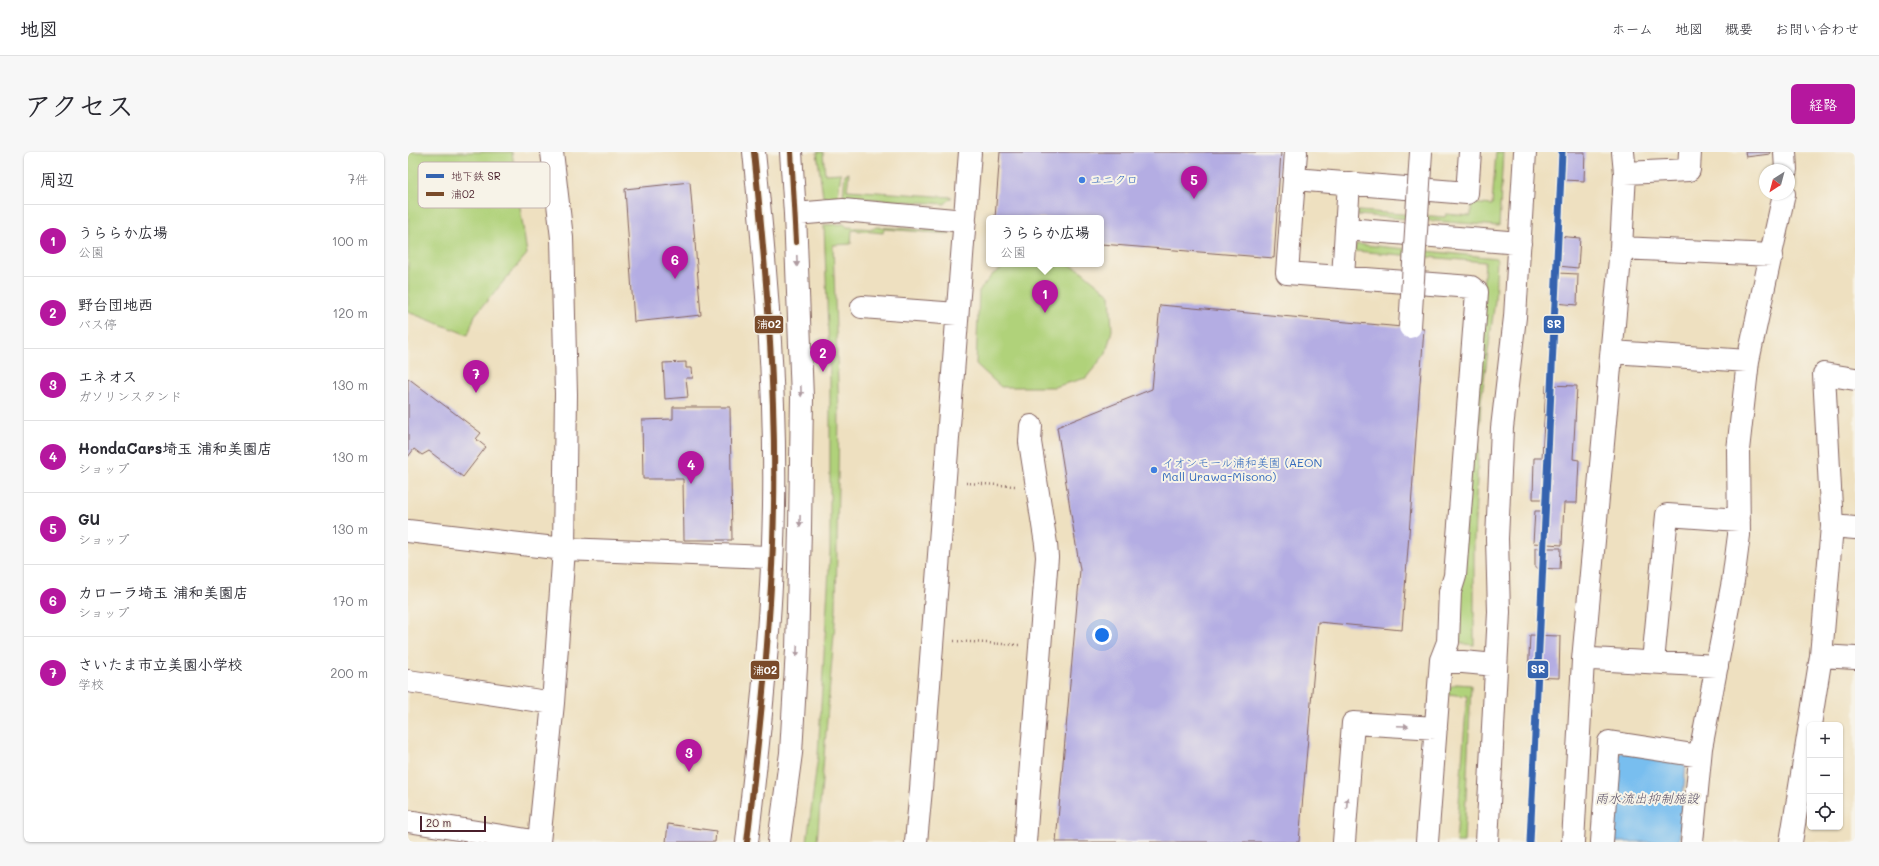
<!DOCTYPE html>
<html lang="ja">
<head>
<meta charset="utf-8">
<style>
	body { margin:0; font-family:Mali,"Klee One",sans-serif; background:#f7f7f7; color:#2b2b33 }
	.controls { position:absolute; right:12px; bottom:12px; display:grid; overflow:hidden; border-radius:6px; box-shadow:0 1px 3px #0004 }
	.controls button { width:36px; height:36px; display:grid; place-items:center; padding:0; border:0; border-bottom:1px solid #e1e1e2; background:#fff; color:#2b2b33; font:20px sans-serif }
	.compass { position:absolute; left:1351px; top:12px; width:36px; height:36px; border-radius:50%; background:#fff; box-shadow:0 1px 3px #0004; rotate:216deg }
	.scale { position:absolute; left:12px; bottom:10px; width:66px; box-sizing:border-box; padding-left:4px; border:2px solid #4a1f2b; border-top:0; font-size:11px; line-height:14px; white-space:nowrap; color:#4a1f2b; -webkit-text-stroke:3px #f7f3e8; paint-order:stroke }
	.you { position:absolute; left:694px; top:483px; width:14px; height:14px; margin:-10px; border:3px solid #fff; border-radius:50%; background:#1a73e8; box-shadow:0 0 0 6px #1a73e833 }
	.badge { display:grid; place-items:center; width:26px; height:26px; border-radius:50%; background:#b5179e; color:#fff; font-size:13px; font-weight:700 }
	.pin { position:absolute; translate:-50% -33px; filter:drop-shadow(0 1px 2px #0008) }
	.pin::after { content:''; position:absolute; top:21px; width:14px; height:12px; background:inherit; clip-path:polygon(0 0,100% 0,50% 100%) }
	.popup { position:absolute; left:578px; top:63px; width:118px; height:52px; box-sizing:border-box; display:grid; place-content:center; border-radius:6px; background:#fff; filter:drop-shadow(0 1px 3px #0005); font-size:13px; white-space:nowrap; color:#7c7c81 }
	.popup b { font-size:15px; color:#2b2b33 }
	.popup::after { content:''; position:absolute; left:50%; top:100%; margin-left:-8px; border:8px solid transparent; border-top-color:#fff }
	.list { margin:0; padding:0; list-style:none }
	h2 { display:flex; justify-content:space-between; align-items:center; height:52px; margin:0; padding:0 16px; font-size:17px }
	h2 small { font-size:13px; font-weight:400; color:#7c7c81 }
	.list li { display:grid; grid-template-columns:26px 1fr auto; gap:12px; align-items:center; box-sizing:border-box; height:72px; padding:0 16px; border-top:1px solid #e1e1e2 }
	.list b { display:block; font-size:15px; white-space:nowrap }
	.list p { margin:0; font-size:13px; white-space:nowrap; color:#7c7c81 }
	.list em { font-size:13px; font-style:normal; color:#7c7c81 }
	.icon { flex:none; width:22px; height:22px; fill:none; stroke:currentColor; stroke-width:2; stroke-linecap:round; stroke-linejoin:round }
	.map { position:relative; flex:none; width:1447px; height:690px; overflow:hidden; border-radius:6px }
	header { display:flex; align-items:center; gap:24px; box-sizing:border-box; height:56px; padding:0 20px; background:#fff; border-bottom:1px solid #e1e1e2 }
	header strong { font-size:19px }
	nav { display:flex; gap:22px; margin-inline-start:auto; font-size:14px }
	.intro { display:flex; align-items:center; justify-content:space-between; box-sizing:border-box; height:96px; padding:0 24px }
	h1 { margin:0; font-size:28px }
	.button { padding:10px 18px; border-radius:6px; background:#b5179e; color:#fff; font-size:14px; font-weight:700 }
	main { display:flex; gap:24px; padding:0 24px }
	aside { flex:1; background:#fff; border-radius:6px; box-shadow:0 1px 3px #0004 }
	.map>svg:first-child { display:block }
</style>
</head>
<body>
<header>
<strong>地図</strong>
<nav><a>ホーム</a><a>地図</a><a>概要</a><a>お問い合わせ</a></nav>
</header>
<div class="intro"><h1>アクセス</h1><a class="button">経路</a></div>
<main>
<aside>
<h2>周辺<small>7件</small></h2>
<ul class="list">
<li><span class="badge">1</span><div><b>うららか広場</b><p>公園</p></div><em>100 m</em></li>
<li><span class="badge">2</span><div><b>野台団地西</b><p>バス停</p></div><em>120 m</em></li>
<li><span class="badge">3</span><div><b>エネオス</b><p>ガソリンスタンド</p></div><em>130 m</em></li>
<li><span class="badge">4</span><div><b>HondaCars埼玉 浦和美園店</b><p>ショップ</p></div><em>130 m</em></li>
<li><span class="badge">5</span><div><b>GU</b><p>ショップ</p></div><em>130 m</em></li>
<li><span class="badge">6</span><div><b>カローラ埼玉 浦和美園店</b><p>ショップ</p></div><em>170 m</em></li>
<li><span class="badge">7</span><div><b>さいたま市立美園小学校</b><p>学校</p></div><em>200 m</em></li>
</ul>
</aside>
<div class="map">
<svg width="1447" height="690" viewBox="0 0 1447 690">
	<rect width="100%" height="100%" fill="#f7f3e8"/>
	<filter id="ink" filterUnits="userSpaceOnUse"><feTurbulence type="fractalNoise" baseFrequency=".025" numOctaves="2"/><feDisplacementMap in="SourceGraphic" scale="8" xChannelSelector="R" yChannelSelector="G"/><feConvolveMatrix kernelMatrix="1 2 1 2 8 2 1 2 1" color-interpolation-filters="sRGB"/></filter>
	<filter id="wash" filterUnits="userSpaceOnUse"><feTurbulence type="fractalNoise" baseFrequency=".012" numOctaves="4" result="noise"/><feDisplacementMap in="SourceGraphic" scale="16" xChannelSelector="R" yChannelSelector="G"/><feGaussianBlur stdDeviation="0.9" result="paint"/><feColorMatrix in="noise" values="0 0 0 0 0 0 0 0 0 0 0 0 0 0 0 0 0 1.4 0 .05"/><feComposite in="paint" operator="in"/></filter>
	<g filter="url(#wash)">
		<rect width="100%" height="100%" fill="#eee0c0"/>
		<path fill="#b0d27a" stroke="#7d7852" d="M0 0H104L119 102 67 163 60 183 0 160Z
			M409 0H415L417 22 433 21 430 44 415 45Z
			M1088 0H1095L1091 74 949 63 950 59 1037 65 1038 62 1063 64V51L1084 53Z
			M441 21 439 38 544 45 537 52 435 45 437 22Z
			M436 72 439 75 465 77 468 75 542 79V82L476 77 475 81 444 78 443 92 425 93 431 260 428 458 409 690H399L410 603 422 401V228L416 73Z
			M948 92 1089 106 1087 149 1073 249 1066 387V493C1057 492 1052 493 1049 484L1077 110 947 99Z
			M601 112H659L671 117 702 143 704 178 698 201 678 226 646 235H593L568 212 571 139 585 122Z
			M1048 532 1063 533 1056 690H1048L1059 544 1040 542 1042 535Z"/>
		<path fill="#78beef" stroke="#616e8d" d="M1213 600 1278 611 1271 690H1202L1206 608Z"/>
		<g id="blocks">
			<path fill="#b4ade3" d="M592 0H873L866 106 693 92V66H587Z
				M1151 0H1177L1176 29 1155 28 1156 18H1150Z
				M1337 0H1362V2L1338 5Z
				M282 30 293 163 226 170 217 37Z
				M1148 84 1172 86 1170 116 1150 114 1151 106H1147Z
				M1150 121 1170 122 1169 153 1146 151V144H1143L1144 131H1149Z
				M752 153 1016 177 994 478 910 470 891 690H648L672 418 649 275 744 237Z
				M278 210V216H284L285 226H278L280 245 257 247 255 211Z
				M0 226 73 281 68 287 78 295 55 325 21 299 14 303 6 297 0 305Z
				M1138 233 1169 234 1165 307 1171 308 1169 351H1156L1154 393 1125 391 1127 359H1136L1137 347H1125L1126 306H1134Z
				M265 255H322L324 388H276L275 327H235L234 268 265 267Z
				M1127 396H1153L1152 417 1127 416Z
				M1122 483 1152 484 1151 526 1120 525Z
				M260 672 308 679 307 690H258Z"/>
		</g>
	</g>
	<g filter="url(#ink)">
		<use href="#blocks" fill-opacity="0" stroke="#83635f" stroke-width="1"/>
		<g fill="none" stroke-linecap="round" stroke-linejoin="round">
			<g stroke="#83635f" stroke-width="24">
				<path id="minor" d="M888 0 879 121 1063 135 1069 140 1047 424 1042 440 1040 490 1033 508 1019 690
					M1377 0 1378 18
					M1217 21 1281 18 1282 0
					M886 27 1059 41 1062 0
					M387 62 435 58 557 69
					M938 77 1112 91
					M1213 96 1364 103
					M935 125 941 31
					M454 155 549 162
					M1204 200 1340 209
					M1424 374 1447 376
					M0 379 156 397 364 405
					M1413 504 1447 506
					M1033 508 1088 513
					M1175 508 1184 507 1309 514
					M1245 510 1259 363 1331 368
					M0 529 145 551
					M1402 573 1413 504 1424 374 1416 222 1447 227
					M0 669 131 690
					M131 690 145 551 156 397 158 242 154 86 144 0
					M339 690C352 579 364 466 366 354 368 236 358 118 346 0
					M371 690 383 601 389 497 392 376 394 246 387 62 383 0
					M508 690 513 637 562 0
					M617 690 639 405 638 392 622 290 623 274
					M936 690 945 571 1028 576
					M1079 690 1091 460 1089 387 1094 276 1107 165 1117 0
					M1165 690 1175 508 1213 96 1217 21 1215 0
					M1194 690 1201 590 1292 604
					M1284 690 1293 596 1325 429 1331 383 1330 298 1340 209 1376 42
					M1383 690 1402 573"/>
			</g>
			<path stroke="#83635f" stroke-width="2.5" stroke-dasharray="1 3" stroke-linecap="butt" d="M558 331 607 334
				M546 489 611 493"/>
			<use href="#minor" stroke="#fff" stroke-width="22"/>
			<g stroke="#83635f" stroke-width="24" stroke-linecap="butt">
				<path id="minor-bridge" d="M1002 175 1013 0"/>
			</g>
			<use href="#minor-bridge" stroke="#fff" stroke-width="22"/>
			<g stroke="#f7f3e8" stroke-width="9">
				<path id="bus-1" d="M383 0 388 90
					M339 690C352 578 364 466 366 354 368 236 358 118 346 0"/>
			</g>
			<use href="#bus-1" stroke="#7a4b2a" stroke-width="6"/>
			<g stroke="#f7f3e8" stroke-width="10">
				<path id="metro-1" d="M1122 690 1154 0"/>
			</g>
			<use href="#metro-1" stroke="#3564af" stroke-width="7"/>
		</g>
		<defs><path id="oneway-solid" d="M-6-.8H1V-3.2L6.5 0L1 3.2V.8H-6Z"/></defs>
		<g fill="#ae9aa0">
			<use href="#oneway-solid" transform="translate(389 109) rotate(88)"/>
			<use href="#oneway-solid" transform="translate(393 239) rotate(88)"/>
			<use href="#oneway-solid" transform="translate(392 369) rotate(91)"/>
			<use href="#oneway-solid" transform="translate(389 499) rotate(93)"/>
			<use href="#oneway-solid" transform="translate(995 574) rotate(3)"/>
			<use href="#oneway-solid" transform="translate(939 651) rotate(-85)"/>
		</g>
	</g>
	<g fill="#3f7fe0" stroke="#f7f3e8" stroke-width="1.5">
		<circle cx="674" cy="28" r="4"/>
		<circle cx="746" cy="318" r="4"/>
	</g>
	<g text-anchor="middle" stroke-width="4" stroke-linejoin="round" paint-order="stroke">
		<g font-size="12" fill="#366cbe" stroke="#f7f3e8" text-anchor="start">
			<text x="682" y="32">ユニクロ</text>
			<text x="754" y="315">イオンモール浦和美園 (AEON<tspan x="754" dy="14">Mall Urawa-Misono)</tspan></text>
		</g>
		<g font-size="13" font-style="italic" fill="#584f66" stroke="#f7f3e8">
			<text x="1239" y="651">雨水流出抑制施設</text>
		</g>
	</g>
	<rect x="10" y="10" width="132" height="46" rx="6" fill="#f7f3e8" stroke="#c3b3af" stroke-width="1"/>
	<rect x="18" y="22" width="18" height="4" fill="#3564af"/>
	<rect x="18" y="40" width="18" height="4" fill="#7a4b2a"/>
	<g font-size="11" fill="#4a1f2b">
		<text x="43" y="28">地下鉄 SR</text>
		<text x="43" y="46">浦02</text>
	</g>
	<g stroke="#f7f3e8" stroke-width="1.5">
		<rect x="346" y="163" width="30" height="19" rx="4" fill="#7a4b2a"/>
		<rect x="1135" y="163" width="22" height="19" rx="4" fill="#3564af"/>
		<rect x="1119" y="508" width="22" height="19" rx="4" fill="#3564af"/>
		<rect x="342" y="508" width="30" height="20" rx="4" fill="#7a4b2a"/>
	</g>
	<g font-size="11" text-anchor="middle" font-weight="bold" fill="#fff">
		<text x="361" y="176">浦02</text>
		<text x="1146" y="176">SR</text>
		<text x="1130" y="521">SR</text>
		<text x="357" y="522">浦02</text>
	</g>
</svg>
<div class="controls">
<button>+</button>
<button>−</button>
<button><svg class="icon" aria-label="locate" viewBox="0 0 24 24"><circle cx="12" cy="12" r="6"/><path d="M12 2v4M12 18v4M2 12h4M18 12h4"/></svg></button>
</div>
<svg class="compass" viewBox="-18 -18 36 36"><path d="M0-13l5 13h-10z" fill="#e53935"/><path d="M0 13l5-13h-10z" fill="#7c7c81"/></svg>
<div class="scale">20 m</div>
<div class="you"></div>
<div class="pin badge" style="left:637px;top:161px">1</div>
<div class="popup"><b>うららか広場</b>公園</div>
<div class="pin badge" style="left:415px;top:220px">2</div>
<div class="pin badge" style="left:281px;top:620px">3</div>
<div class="pin badge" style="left:283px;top:332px">4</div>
<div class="pin badge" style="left:786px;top:47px">5</div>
<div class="pin badge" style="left:267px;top:127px">6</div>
<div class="pin badge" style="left:68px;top:241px">7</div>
</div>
</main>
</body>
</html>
